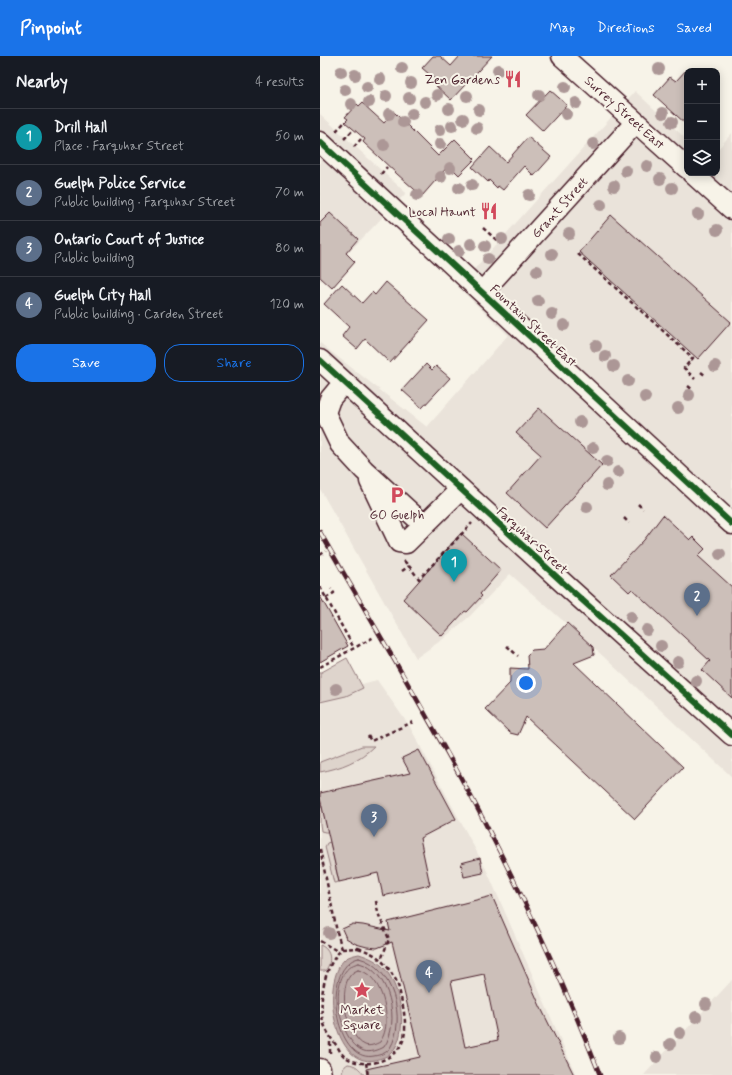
<!DOCTYPE html>
<html lang="en">
<head>
<meta charset="utf-8">
<style>
	body { margin:0; font-family:Mynerve,sans-serif; background:#20242c; color:#f1f3f6 }
	.controls { position:absolute; right:12px; top:12px; display:grid; overflow:hidden; border-radius:8px; box-shadow:0 2px 10px #0003 }
	.controls button { width:36px; height:36px; display:grid; place-items:center; padding:0; border:0; border-bottom:1px solid #363941; background:#171b24; color:#f1f3f6; font:20px sans-serif }
	.you { position:absolute; left:206px; top:627px; width:14px; height:14px; margin:-10px; border:3px solid #fff; border-radius:50%; background:#1a73e8; box-shadow:0 0 0 6px #1a73e833 }
	.badge { display:grid; place-items:center; width:26px; height:26px; border-radius:50%; background:#1a73e8; color:#fff; font-size:13px; font-weight:700 }
	.pin { position:absolute; translate:-50% -33px; filter:drop-shadow(0 1px 2px #0008) }
	.pin::after { content:''; position:absolute; top:21px; width:14px; height:12px; background:inherit; clip-path:polygon(0 0,100% 0,50% 100%) }
	.list { margin:0; padding:0; list-style:none }
	h2 { display:flex; justify-content:space-between; align-items:center; height:52px; margin:0; padding:0 16px; font-size:17px }
	h2 small { font-size:13px; font-weight:400; color:#9ea1a6 }
	.list li { display:grid; grid-template-columns:26px 1fr auto; gap:12px; align-items:center; box-sizing:border-box; height:56px; padding:0 16px; border-top:1px solid #363941 }
	.list b { display:block; font-size:15px; white-space:nowrap }
	.list p { margin:0; font-size:13px; white-space:nowrap; color:#9ea1a6 }
	.list em { font-size:13px; font-style:normal; color:#9ea1a6 }
	.actions { display:flex; gap:8px; padding:12px 16px }
	.actions a { flex:1; padding:9px 0; border:1px solid #1a73e8; border-radius:16px; text-align:center; font-size:14px; color:#1a73e8 }
	.actions .main { background:#1a73e8; color:#fff }
	.icon { flex:none; width:22px; height:22px; fill:none; stroke:currentColor; stroke-width:2; stroke-linecap:round; stroke-linejoin:round }
	.map { position:relative; flex:none; width:412px; height:1019px; overflow:hidden }
	header { display:flex; align-items:center; gap:24px; box-sizing:border-box; height:56px; padding:0 20px; background:#1a73e8; color:#fff }
	header strong { font-size:19px }
	nav { display:flex; gap:22px; margin-inline-start:auto; font-size:14px }
	main { display:flex }
	aside { flex:1; background:#171b24 }
	.map>svg:first-child { display:block }
</style>
</head>
<body>
<header>
<strong>Pinpoint</strong>
<nav><a>Map</a><a>Directions</a><a>Saved</a></nav>
</header>
<main>
<aside>
<h2>Nearby<small>4 results</small></h2>
<ul class="list">
<li><span class="badge" style="background:#0f9aa8">1</span><div><b>Drill Hall</b><p>Place · Farquhar Street</p></div><em>50 m</em></li>
<li><span class="badge" style="background:#5c6f8a">2</span><div><b>Guelph Police Service</b><p>Public building · Farquhar Street</p></div><em>70 m</em></li>
<li><span class="badge" style="background:#5c6f8a">3</span><div><b>Ontario Court of Justice</b><p>Public building</p></div><em>80 m</em></li>
<li><span class="badge" style="background:#5c6f8a">4</span><div><b>Guelph City Hall</b><p>Public building · Carden Street</p></div><em>120 m</em></li>
</ul>
<div class="actions"><a class="main">Save</a><a>Share</a></div>
</aside>
<div class="map">
<svg width="412" height="1019" viewBox="0 0 412 1019">
	<rect width="100%" height="100%" fill="#f7f3e8"/>
	<filter id="ink" filterUnits="userSpaceOnUse"><feTurbulence type="fractalNoise" baseFrequency=".025" numOctaves="2"/><feDisplacementMap in="SourceGraphic" scale="8" xChannelSelector="R" yChannelSelector="G"/><feConvolveMatrix kernelMatrix="1 2 1 2 8 2 1 2 1" color-interpolation-filters="sRGB"/></filter>
	<g filter="url(#ink)">
		<path fill="#eae3da" d="M315 35 367 84V117H397V94L412 77V721L270 588 265 589 266 585 190 518 150 560 123 583 96 602 0 433V287L107 371 188 279 138 231Z
			M0 58 86 137 0 226Z
			M57 624 90 671 167 815 256 1019H0V639Z
			M412 924V1019H324Z"/>
		<path fill="#ded4cc" stroke="#947a7c" d="M27 602 43 632 26 640 0 646V617Z
			M42 690H54C39 705 21 712 0 716V706Z
			M0 742 8 776H5L1 775 0 768Z
			M10 786 19 826 14 827 5 791 7 787Z
			M0 889C12 894 12 907 5 915H0Z
			M28 1008C36 1009 39 1012 44 1019H22C22 1014 23 1011 28 1008Z"/>
		<path fill="#bcaaa7" stroke="#8e7275" d="M39 898C49 901 58 905 65 913 81 932 89 977 72 996 68 1001 61 1002 55 1004 14 1013 0 926 25 903 29 900 34 899 39 898Z"/>
		<g fill="none" stroke-linecap="round" stroke-linejoin="round">
			<path stroke="#78575d" stroke-width="1" d="M39 902C73 910 87 964 70 992 67 997 60 999 54 1000 14 1008 0 909 39 902Z
				M39 907C70 914 81 967 64 991 59 994 50 997 44 995 17 986 5 912 39 907Z
				M38 914C58 917 67 948 66 965 66 973 64 980 60 986 56 988 50 991 45 989 25 981 14 920 38 914Z"/>
		</g>
		<path fill="#ccbfb9" stroke="#4a1f2b" fill-rule="evenodd" d="M113 0H120L131 10 140 0H172L131 44 114 28 117 25 102 12Z
			M367 13V69L334 39 350 21 356 25Z
			M230 34 247 49 223 75 206 59Z
			M42 47 64 67 74 56 118 100 135 83 155 103 139 119 129 109 102 140 77 118 43 86 45 83 25 66 28 63 25 61 37 48 39 50Z
			M208 81 231 101 214 120 204 110 183 134 178 130 177 132 169 124 168 126 152 111 170 91 186 106Z
			M10 157 38 183 26 197 35 206 12 232 0 221V167Z
			M291 159 411 266 378 303 259 196Z
			M66 226 109 264 70 307 45 283 37 293 22 280 29 271 4 248 22 228 42 247 52 236 55 239Z
			M106 308 112 314 116 310 130 322 102 352 82 334Z
			M219 352 282 409 225 472 187 437 221 399 196 377Z
			M343 459 370 484 373 481 385 493 378 500 412 531V642L382 614 390 605 312 533 309 536 291 519 324 484Z
			M141 477 181 514 160 538 162 540 147 556 145 555 122 580 83 543Z
			M0 540 28 590 0 606Z
			M247 567 273 591 274 599 254 607 363 711 315 763 206 661 198 679 190 677 165 653 190 627V612L208 613 207 599 212 594 224 593Z
			M99 694 136 763 100 782 110 829 63 840 58 817 19 826 0 742V737L90 717 82 702Z
			M160 802 163 817 144 821 141 807Z
			M172 840 220 950 254 1019H47L46 1013 100 1001 72 886 57 892 47 891 36 888 26 882 22 873 33 868 43 869 70 875 68 866ZM164 918 178 984 145 991 131 925Z"/>
		<g fill="none" stroke-linecap="round" stroke-linejoin="round">
			<g stroke="#4a1f2b" stroke-width="23">
				<path id="minor" d="M242 0 367 112
					M0 86 412 468
					M372 117 412 153
					M162 236 316 66
					M0 304 251 534 412 679
					M24 326 10 343 5 357 20 388 44 414 104 469
					M50 425 79 486 86 487 141 433
					M0 1013 1 1019"/>
			</g>
			<path stroke="#4a1f2b" stroke-width="2.5" stroke-dasharray="4 3" stroke-linecap="butt" d="M16 75 24 67
				M24 83 32 75
				M34 91 41 83
				M61 118 67 111
				M163 172 181 188
				M258 198 373 302 364 312 375 323
				M381 316 386 320
				M368 330 373 334
				M318 448 323 453
				M304 462 309 467
				M0 499 6 495
				M84 505 89 510 99 523 152 467
				M82 515 89 510
				M0 531 34 592
				M6 542 14 537 11 533
				M187 590 198 600
				M0 611 54 581
				M48 680 51 685 93 666
				M0 793 17 876 22 893
				M56 845 58 857 69 883 61 904
				M0 885 19 896
				M38 892C54 897 61 902 71 916 73 920 76 923 77 927 79 931 80 937 81 942 84 954 88 974 82 987 72 1007 42 1014 24 1000 21 998 19 993 17 990 10 982 4 971 2 961 0 937 5 909 22 893Z
				M10 997V983
				M46 1007 48 1019"/>
			<use href="#minor" stroke="#f7f3e8" stroke-width="20"/>
			<g stroke="#4a1f2b" stroke-width="4.5">
				<path id="rail" d="M0 476C55 572 113 667 164 765 207 848 246 932 280 1019"/>
			</g>
			<use href="#rail" stroke="#f7f3e8" stroke-width="3" stroke-dasharray="9" stroke-linecap="butt"/>
			<g stroke="#f7f3e8" stroke-width="8">
				<path id="cycleway" d="M0 86 412 468
					M0 304 251 534 412 679"/>
			</g>
			<use href="#cycleway" stroke="#1b5e20" stroke-width="6"/>
		</g>
		<g fill="#ac9796">
			<circle cx="82" cy="12" r="6"/>
			<circle cx="339" cy="13" r="6"/>
			<circle cx="178" cy="14" r="6"/>
			<circle cx="21" cy="16" r="6"/>
			<circle cx="35" cy="19" r="6"/>
			<circle cx="60" cy="23" r="6"/>
			<circle cx="91" cy="27" r="6"/>
			<circle cx="47" cy="31" r="6"/>
			<circle cx="245" cy="31" r="6"/>
			<circle cx="25" cy="34" r="6"/>
			<circle cx="117" cy="39" r="6"/>
			<circle cx="219" cy="39" r="6"/>
			<circle cx="66" cy="40" r="6"/>
			<circle cx="147" cy="40" r="6"/>
			<circle cx="89" cy="42" r="6"/>
			<circle cx="49" cy="46" r="6"/>
			<circle cx="105" cy="46" r="6"/>
			<circle cx="256" cy="47" r="6"/>
			<circle cx="31" cy="48" r="6"/>
			<circle cx="129" cy="53" r="6"/>
			<circle cx="159" cy="54" r="6"/>
			<circle cx="343" cy="57" r="6"/>
			<circle cx="69" cy="58" r="6"/>
			<circle cx="92" cy="58" r="6"/>
			<circle cx="246" cy="58" r="6"/>
			<circle cx="143" cy="63" r="6"/>
			<circle cx="83" cy="66" r="6"/>
			<circle cx="352" cy="66" r="6"/>
			<circle cx="132" cy="70" r="6"/>
			<circle cx="157" cy="72" r="6"/>
			<circle cx="120" cy="74" r="6"/>
			<circle cx="120" cy="88" r="6"/>
			<circle cx="273" cy="88" r="6"/>
			<circle cx="64" cy="89" r="6"/>
			<circle cx="327" cy="110" r="6"/>
			<circle cx="130" cy="112" r="6"/>
			<circle cx="306" cy="115" r="6"/>
			<circle cx="121" cy="121" r="6"/>
			<circle cx="340" cy="123" r="6"/>
			<circle cx="152" cy="129" r="6"/>
			<circle cx="294" cy="130" r="6"/>
			<circle cx="139" cy="132" r="6"/>
			<circle cx="352" cy="132" r="6"/>
			<circle cx="97" cy="139" r="6"/>
			<circle cx="209" cy="139" r="6"/>
			<circle cx="281" cy="149" r="6"/>
			<circle cx="378" cy="158" r="6"/>
			<circle cx="397" cy="174" r="6"/>
			<circle cx="249" cy="178" r="6"/>
			<circle cx="129" cy="183" r="6"/>
			<circle cx="182" cy="183" r="6"/>
			<circle cx="151" cy="188" r="6"/>
			<circle cx="165" cy="190" r="6"/>
			<circle cx="139" cy="195" r="6"/>
			<circle cx="232" cy="198" r="6"/>
			<circle cx="168" cy="203" r="6"/>
			<circle cx="217" cy="215" r="6"/>
			<circle cx="218" cy="245" r="6"/>
			<circle cx="232" cy="258" r="6"/>
			<circle cx="244" cy="269" r="6"/>
			<circle cx="276" cy="290" r="6"/>
			<circle cx="285" cy="300" r="6"/>
			<circle cx="294" cy="310" r="6"/>
			<circle cx="395" cy="310" r="6"/>
			<circle cx="308" cy="325" r="6"/>
			<circle cx="369" cy="339" r="6"/>
			<circle cx="325" cy="341" r="6"/>
			<circle cx="358" cy="352" r="6"/>
			<circle cx="260" cy="366" r="6"/>
			<circle cx="273" cy="392" r="6"/>
			<circle cx="287" cy="405" r="6"/>
			<circle cx="298" cy="416" r="6"/>
			<circle cx="287" cy="429" r="6"/>
			<circle cx="267" cy="451" r="6"/>
			<circle cx="400" cy="498" r="6"/>
			<circle cx="311" cy="561" r="6"/>
			<circle cx="327" cy="574" r="6"/>
			<circle cx="341" cy="590" r="6"/>
			<circle cx="358" cy="606" r="6"/>
			<circle cx="376" cy="625" r="6"/>
			<circle cx="16" cy="633" r="6"/>
			<circle cx="9" cy="877" r="6"/>
			<circle cx="386" cy="948" r="6"/>
			<circle cx="376" cy="961" r="6"/>
			<circle cx="360" cy="977" r="6"/>
			<circle cx="299" cy="982" r="6"/>
			<circle cx="350" cy="988" r="6"/>
			<circle cx="337" cy="1001" r="6"/>
		</g>
	</g>
	<defs>
		<g id="restaurant-bare" transform="scale(1.38)"><path d="M-5-6h1v4h1v-4h1v4h1v-4h1v5L-1.5 .5V6h-2V.5L-5-1ZM5-6V6H3V1.5H1.5Q1.5-4 5-6Z" fill="#d1495b" stroke="#f7f3e8" stroke-width="2.5" paint-order="stroke"/></g>
		<g id="parking-bare" transform="scale(1.38)"><path d="M-3.5-5.5H1a3.5 3.5 0 0 1 0 7H-1V5.5H-3.5ZM-1-3.4V-.6H.8a1.4 1.4 0 0 0 0-2.8Z" fill="#d1495b" stroke="#f7f3e8" stroke-width="2.5" paint-order="stroke"/></g>
		<g id="sight-bare" transform="scale(1.38)"><path d="M0-6L1.8-2.2L6-1.7L2.9 1.2L3.7 5.4L0 3.3L-3.7 5.4L-2.9 1.2L-6-1.7L-1.8-2.2Z" fill="#d1495b" stroke="#f7f3e8" stroke-width="2.5" paint-order="stroke"/></g>
	</defs>
	<g fill-rule="evenodd">
		<use href="#restaurant-bare" x="193" y="23"/>
		<use href="#restaurant-bare" x="169" y="155"/>
		<use href="#parking-bare" x="77" y="439"/>
		<use href="#sight-bare" x="42" y="934"/>
	</g>
	<g text-anchor="middle" stroke-width="4" stroke-linejoin="round" paint-order="stroke">
		<g font-size="13" fill="#4a1f2b" stroke="#f7f3e8" text-anchor="end">
			<text x="180" y="28">Zen Gardens</text>
			<text x="156" y="160">Local Haunt</text>
			<text x="77" y="463" text-anchor="middle">GO Guelph</text>
			<text x="42" y="958" text-anchor="middle">Market<tspan x="42" dy="15">Square</tspan></text>
		</g>
		<g font-size="13" fill="#4a1f2b" stroke="#f7f3e8">
			<text transform="translate(305 56) rotate(42)" y="5">Surrey Street East</text>
			<text transform="translate(239 151) rotate(-48)" y="5">Grant Street</text>
			<text transform="translate(214 269) rotate(43)" y="5">Fountain Street East</text>
			<text transform="translate(213 484) rotate(43)" y="5">Farquhar Street</text>
		</g>
	</g>
</svg>
<div class="controls">
<button>+</button>
<button>−</button>
<button><svg class="icon" aria-label="layers" viewBox="0 0 24 24"><path d="M12 4l9 5-9 5-9-5zM3 14l9 5 9-5"/></svg></button>
</div>
<div class="you"></div>
<div class="pin badge" style="left:134px;top:526px;background:#0f9aa8">1</div>
<div class="pin badge" style="left:377px;top:560px;background:#5c6f8a">2</div>
<div class="pin badge" style="left:54px;top:781px;background:#5c6f8a">3</div>
<div class="pin badge" style="left:109px;top:937px;background:#5c6f8a">4</div>
</div>
</main>
</body>
</html>
